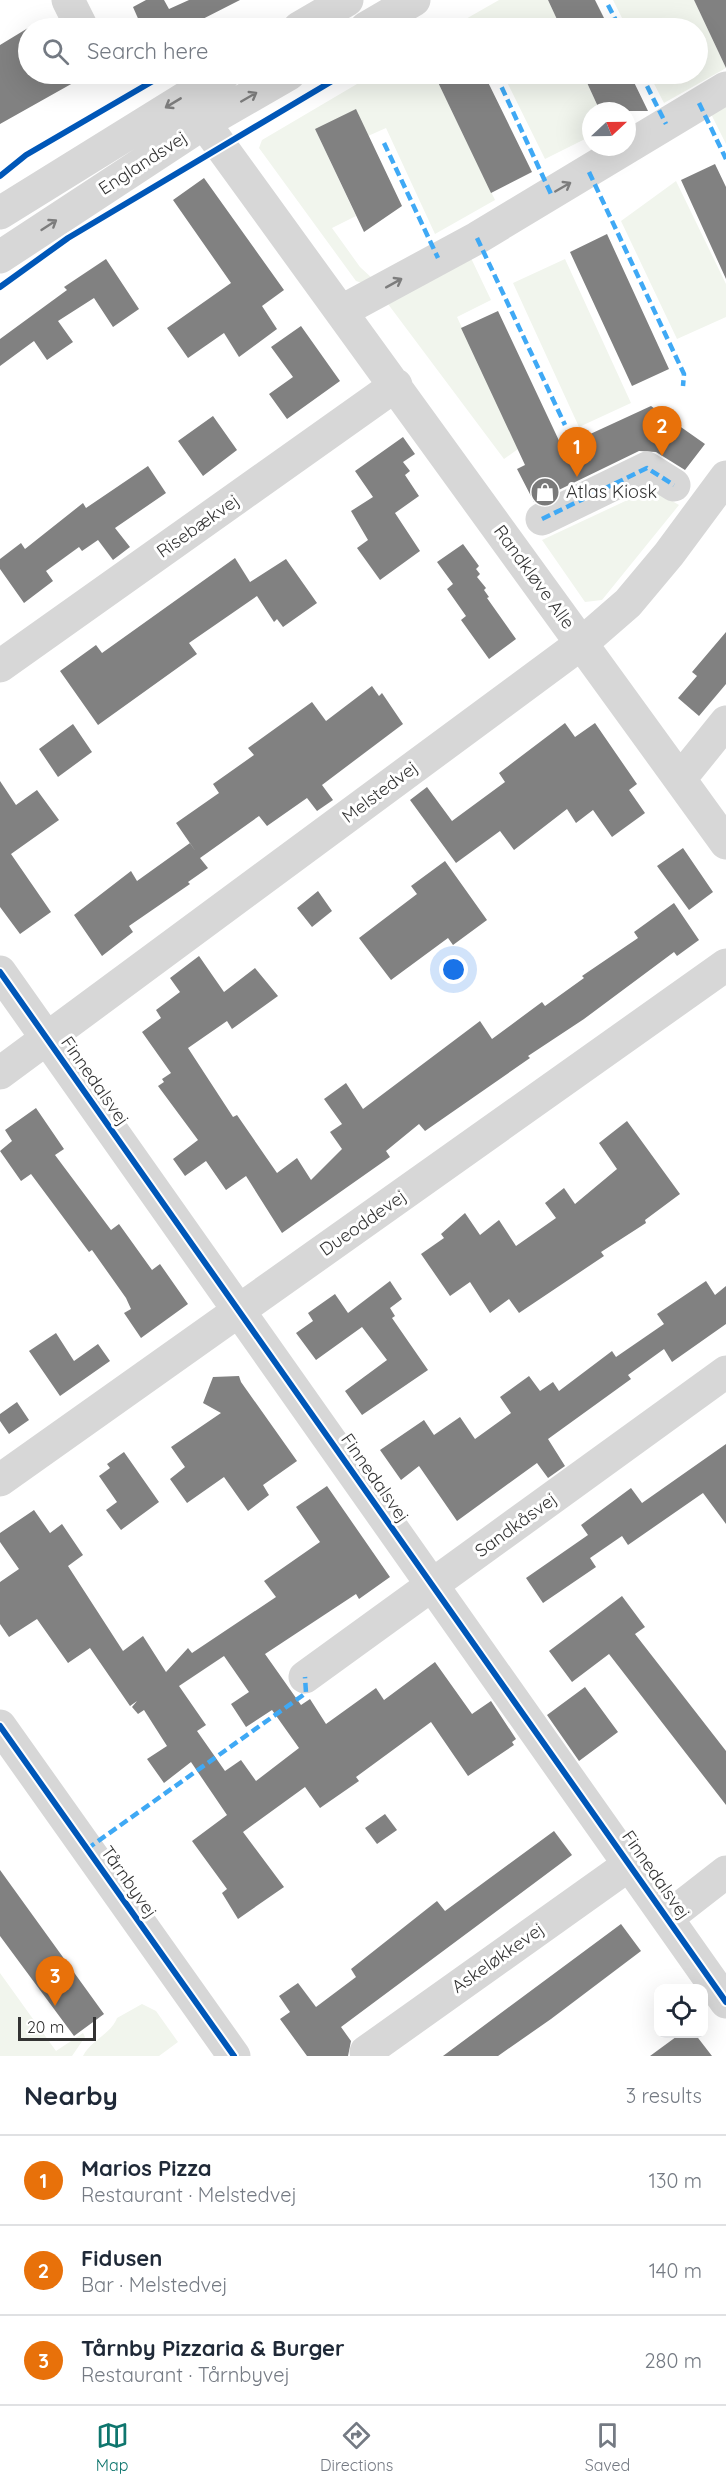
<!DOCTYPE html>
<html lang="en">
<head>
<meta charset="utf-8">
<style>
	body { margin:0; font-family:Quicksand,sans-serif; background:#f6f6f7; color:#1f2937 }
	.controls { position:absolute; right:18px; bottom:18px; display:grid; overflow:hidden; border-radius:12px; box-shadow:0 6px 24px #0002 }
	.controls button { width:54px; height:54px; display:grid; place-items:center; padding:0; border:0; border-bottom:2px solid #e0e1e3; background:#fff; color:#1f2937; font:30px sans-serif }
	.compass { position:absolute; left:582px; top:102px; width:54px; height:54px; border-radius:50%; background:#fff; box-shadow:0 6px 24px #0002; rotate:68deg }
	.scale { position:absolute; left:18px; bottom:15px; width:78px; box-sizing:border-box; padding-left:6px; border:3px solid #333; border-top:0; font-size:16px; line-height:21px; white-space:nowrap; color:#333; -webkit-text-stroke:4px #fff; paint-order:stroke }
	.you { position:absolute; left:454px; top:970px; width:21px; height:21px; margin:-15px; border:4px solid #fff; border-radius:50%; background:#1a73e8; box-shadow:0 0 0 9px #1a73e833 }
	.badge { display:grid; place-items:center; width:39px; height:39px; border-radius:50%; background:#0f766e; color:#fff; font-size:20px; font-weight:700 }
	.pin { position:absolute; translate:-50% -50px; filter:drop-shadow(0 2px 3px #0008) }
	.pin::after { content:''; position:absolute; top:32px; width:21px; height:18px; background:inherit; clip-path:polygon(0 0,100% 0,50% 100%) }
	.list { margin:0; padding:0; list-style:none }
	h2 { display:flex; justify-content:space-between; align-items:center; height:78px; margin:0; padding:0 24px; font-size:26px }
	h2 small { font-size:20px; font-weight:400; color:#747a83 }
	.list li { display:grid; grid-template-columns:39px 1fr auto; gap:18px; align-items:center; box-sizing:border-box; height:90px; padding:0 24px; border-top:2px solid #e0e1e3 }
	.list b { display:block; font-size:22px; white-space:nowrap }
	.list p { margin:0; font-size:20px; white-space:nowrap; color:#747a83 }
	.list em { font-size:20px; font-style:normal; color:#747a83 }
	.icon { flex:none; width:33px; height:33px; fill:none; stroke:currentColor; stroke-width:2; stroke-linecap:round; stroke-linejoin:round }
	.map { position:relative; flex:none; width:726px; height:2056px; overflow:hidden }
	.search { position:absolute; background:#fff; box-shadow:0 6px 24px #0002; left:18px; right:18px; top:18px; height:66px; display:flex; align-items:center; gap:15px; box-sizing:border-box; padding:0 21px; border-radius:33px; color:#747a83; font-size:22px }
	.sheet { height:348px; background:#fff }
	nav { display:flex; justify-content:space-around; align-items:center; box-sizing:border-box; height:84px; border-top:2px solid #e0e1e3; background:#fff; font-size:16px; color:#747a83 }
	nav a { display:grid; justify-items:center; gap:3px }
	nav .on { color:#0f766e }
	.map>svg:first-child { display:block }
</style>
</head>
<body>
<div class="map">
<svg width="726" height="2056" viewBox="0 0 726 2056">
	<rect width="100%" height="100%" fill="#fff"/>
	<path fill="#f1f5ed" d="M499 0H548L561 28H450Z
		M613 0H694L726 68 664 103 649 74H698V28H627Z
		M374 74H434L495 200 435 234 386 128 368 136 315 129 356 216 332 228 360 267 373 279 365 284 356 281 259 148 262 140Z
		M503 74H583L600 111H591V136L545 159Z
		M726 105V144L711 114Z
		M676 181 726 284V317L677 339 621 221Z
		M470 256 491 300 457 317 518 449 504 459 388 304Z
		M565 259 631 403 579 427 513 283Z
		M651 489 679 505 602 600 585 602 542 540Z
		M0 1973 56 2051 83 2033 85 2037 72 2056H0Z
		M142 2004 156 2011 178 2042 159 2056H83C91 2040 111 2034 117 2018Z"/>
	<path fill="#818181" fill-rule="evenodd" d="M146 0H164L169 9 189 0H240L185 28H128L140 23 133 7Z
		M548 0H595L609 28H561Z
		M694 0H726V68Z
		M28 28V74H89L0 124V45Z
		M434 74H484L532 172 491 193Z
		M583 74H630L648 111H600Z
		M356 109 402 206 364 232 315 129Z
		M715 164 726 187V279L681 180Z
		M204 178 284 290 262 306 277 329 239 357 224 333 188 358 167 328 231 283 173 200Z
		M607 234 669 369 632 386 570 252Z
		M106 259 139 309 113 327 94 298 58 321 73 342 47 360 34 341 0 366V339L67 290 64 287Z
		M498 311 562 447 651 406 705 444 685 470 656 452 639 451 534 502 517 469 525 465 461 328Z
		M301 326 340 381 287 419 269 394 293 377 271 347Z
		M213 416 237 450 203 476 178 441Z
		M403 437 415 454 403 462 410 471 405 475 419 496 395 513 420 551 380 580 357 548 368 540 351 511 373 497 355 471Z
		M148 466 166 493 115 528 130 547 113 560 98 540 82 551 79 547 46 571 53 581 24 603 0 569V559L21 543 25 549 83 503 86 508Z
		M463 544 479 566 476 569 480 574 477 577 486 588 484 590 489 597 487 598 516 639 489 659 461 620 466 616 447 589 453 584 437 562Z
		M235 558 250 582 286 559 317 603 283 627 277 619 274 622 257 596 189 643 197 654 98 725 60 671 96 645 102 653Z
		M726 632V684L699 716 678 698 697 676 692 672Z
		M372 686 379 696 382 693 403 724 322 785 333 800 317 811 307 798 267 826 259 816 200 858 208 868 188 882 190 884 129 926 133 932 102 956 74 915 131 871 137 881 190 843 196 852 176 823 219 793 213 784 254 755 248 748 312 702 326 721Z
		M565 723 575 737 595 723 637 784 629 790 645 813 612 837 593 810 576 823 567 809 514 850 500 831 456 863 410 800 427 787 452 821 505 782 499 773Z
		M73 724 92 752 58 777 39 749Z
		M0 781 16 805 37 790 59 820 11 854 51 912 20 934 0 907Z
		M683 848 713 892 689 910 657 866Z
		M445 861 487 920 453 945 448 938 391 980 359 938 417 894 411 886Z
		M318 891 332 911 312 927 297 908Z
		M674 903 699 940 677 956 674 952 584 1019 528 1056 530 1058 425 1131 419 1124 386 1151 390 1157 282 1233 246 1176 226 1190 206 1161 185 1176 173 1159 198 1140 158 1086 164 1082 162 1079 171 1073 142 1032 161 1018 156 1010 180 992 170 978 199 956 224 992 255 968 278 996 232 1029 227 1021 188 1048 233 1117 237 1115 277 1173 297 1158 311 1180 342 1149 330 1132 342 1124 324 1099 346 1083 363 1109 480 1021 492 1039 542 1002 545 1006 584 978 582 976 638 938 634 932Z
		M36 1108 64 1149 55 1155 111 1230 119 1224 152 1270 160 1264 188 1304 141 1338 124 1313 131 1309 126 1298 92 1250 89 1252 31 1174 21 1181 0 1151 12 1141 5 1130Z
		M627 1121 680 1194 645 1220 646 1223 601 1252 604 1256 519 1313 509 1299 490 1313 470 1282 450 1296 421 1254 444 1238 441 1234 465 1213 480 1235 499 1220 516 1246 556 1218 545 1203 564 1188 575 1204 617 1169 599 1143Z
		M390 1281 402 1299 390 1308 395 1316 392 1318 428 1370 362 1415 345 1391 387 1360 362 1327 316 1360 296 1333 313 1321 308 1313 335 1294 348 1313Z
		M706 1281 715 1295 726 1286V1324L672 1362 664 1349 628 1375 631 1379 548 1439 565 1466 548 1478 537 1463 457 1521 419 1466 401 1480 380 1450 424 1420 434 1435 460 1417 475 1439 511 1413 500 1397 529 1376 540 1391 553 1382 559 1391 612 1351 616 1357 664 1324 657 1314Z
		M56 1333 74 1361 98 1344 110 1361 60 1396 29 1351Z
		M239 1376 241 1382 297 1461 263 1485 269 1495 248 1511 224 1477 187 1503 170 1479 185 1467 171 1447 221 1413 203 1403 213 1377Z
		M17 1402 29 1420 9 1434 0 1421V1414Z
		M726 1444V1524L703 1493 628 1545 622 1536 590 1558 596 1567 543 1603 526 1578 588 1535 581 1525 631 1488 642 1503Z
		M124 1452 159 1502 121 1530 106 1510 117 1502 99 1476 110 1468 107 1464Z
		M327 1486 390 1577 359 1599 356 1594 265 1654 301 1705 310 1699 326 1724 376 1688 384 1700 435 1662 472 1714 491 1701 516 1739 512 1742 514 1745 468 1776 431 1722 356 1777 359 1781 320 1808 305 1787 243 1832 284 1887 238 1919 222 1893 227 1889 192 1841 227 1815 191 1762 164 1783 147 1759 167 1746 144 1710 138 1714 132 1707 137 1701 130 1706 90 1648 68 1663 37 1619 9 1637 0 1624V1582L19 1569 0 1542V1533L34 1510 50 1533 62 1524 83 1555 68 1566 123 1651 143 1636 166 1672 188 1648 192 1653 276 1597 264 1581 320 1542 296 1507ZM224 1656 249 1692 231 1704 246 1727 272 1710 299 1748 256 1781 241 1760 225 1771 197 1731 206 1725 179 1686Z
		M622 1596 645 1627 635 1634 726 1751V1805L609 1654 572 1682 549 1651Z
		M585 1687 618 1732 579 1761 547 1715Z
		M385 1814 397 1830 377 1844 365 1828Z
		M554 1831 572 1855 341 2027 351 2041 348 2056H307L280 2019 290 2012 279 1996 298 1983 316 2007 356 1977 351 1969 437 1901 445 1911Z
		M0 1870 104 2014 74 2036 0 1936Z
		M621 1924 641 1951 551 2019 498 2056H443Z
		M680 2034H695L712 2056H650Z"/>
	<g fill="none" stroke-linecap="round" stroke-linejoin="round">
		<path stroke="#d7d7d7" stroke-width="33" d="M68 0 82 28
			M299 28 347 0
			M366 28 414 0
			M204 123 726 843
			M0 213 224 74
			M0 257 204 123 289 74
			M342 311 477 238 726 88
			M542 519 647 468 674 485
			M0 666 396 385
			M680 779 726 722
			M0 972 726 2002
			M0 1073 582 643 628 603 669 554 726 477
			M0 1480 726 965
			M305 1677 726 1372
			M0 1726 234 2056
			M667 1918 726 1872
			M366 2052 630 1864"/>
		<path stroke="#3fa9f5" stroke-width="4.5" stroke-dasharray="9 4.5" stroke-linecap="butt" d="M608 5 620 28
			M641 74 666 124
			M496 75 551 194
			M699 103 726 159
			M384 143 438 258
			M589 172 684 374 683 386
			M477 238 565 425
			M542 519 647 468 674 485
			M87 1849 306 1693 305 1677"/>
		<g stroke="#fff" stroke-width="10">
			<path id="cycleway" d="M0 176 26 155 165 74
				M0 287 68 238 344 74
				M0 972 726 2002
				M0 1726 234 2056"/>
		</g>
		<use href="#cycleway" stroke="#0057b8" stroke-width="6"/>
	</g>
	<defs><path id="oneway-shaft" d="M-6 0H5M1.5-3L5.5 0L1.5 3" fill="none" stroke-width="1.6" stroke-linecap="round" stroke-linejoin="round" transform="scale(1.5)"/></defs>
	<g stroke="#7d7d7d">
		<use href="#oneway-shaft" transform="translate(249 97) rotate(-30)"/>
		<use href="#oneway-shaft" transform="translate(173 103) rotate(149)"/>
		<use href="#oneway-shaft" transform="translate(563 187) rotate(-30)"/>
		<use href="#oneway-shaft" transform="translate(49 225) rotate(-33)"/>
		<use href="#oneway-shaft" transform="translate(394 283) rotate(-29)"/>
	</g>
	<defs>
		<g id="shop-disc" transform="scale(1.5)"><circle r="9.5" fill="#7a7a7a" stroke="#fff"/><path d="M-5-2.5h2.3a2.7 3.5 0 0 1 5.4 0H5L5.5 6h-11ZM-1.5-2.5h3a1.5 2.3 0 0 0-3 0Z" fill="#fff"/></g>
	</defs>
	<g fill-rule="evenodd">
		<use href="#shop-disc" x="545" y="492"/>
	</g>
	<g text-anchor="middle" stroke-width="6" stroke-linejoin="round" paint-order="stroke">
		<g font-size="18" fill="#333" stroke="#fff">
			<text transform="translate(143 163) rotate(-33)" y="6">Englandsvej</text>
			<text transform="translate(198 526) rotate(-35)" y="6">Risebækvej</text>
			<text transform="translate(534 577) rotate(54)" y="6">Randkløve Alle</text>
			<text transform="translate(380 792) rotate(-37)" y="6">Melstedvej</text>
			<text transform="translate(95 1081) rotate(55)" y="6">Finnedalsvej</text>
			<text transform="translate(363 1223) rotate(-35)" y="6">Dueoddevej</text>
			<text transform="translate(375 1478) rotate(55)" y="6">Finnedalsvej</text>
			<text transform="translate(516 1525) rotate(-36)" y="6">Sandkåsvej</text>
			<text transform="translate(656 1875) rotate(55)" y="6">Finnedalsvej</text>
			<text transform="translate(129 1882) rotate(55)" y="6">Tårnbyvej</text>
			<text transform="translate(498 1958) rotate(-35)" y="6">Askeløkkevej</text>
		</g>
		<g font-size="18" fill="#333" stroke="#fff" text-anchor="start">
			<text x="566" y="498">Atlas Kiosk</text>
		</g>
	</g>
</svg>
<div class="controls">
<button><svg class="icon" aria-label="locate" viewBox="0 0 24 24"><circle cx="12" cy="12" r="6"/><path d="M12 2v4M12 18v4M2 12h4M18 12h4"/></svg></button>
</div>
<svg class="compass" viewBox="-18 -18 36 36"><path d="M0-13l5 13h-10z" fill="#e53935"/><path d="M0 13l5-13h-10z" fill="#747a83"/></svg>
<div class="scale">20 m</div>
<div class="you"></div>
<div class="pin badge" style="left:577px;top:477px;background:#e8710a">1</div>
<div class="pin badge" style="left:662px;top:456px;background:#e8710a">2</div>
<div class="pin badge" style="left:55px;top:2006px;background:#e8710a">3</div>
<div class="search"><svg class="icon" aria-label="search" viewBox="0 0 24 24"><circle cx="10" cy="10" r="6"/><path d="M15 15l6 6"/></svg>Search here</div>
</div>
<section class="sheet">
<h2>Nearby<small>3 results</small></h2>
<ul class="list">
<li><span class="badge" style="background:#e8710a">1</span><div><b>Marios Pizza</b><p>Restaurant · Melstedvej</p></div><em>130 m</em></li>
<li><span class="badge" style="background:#e8710a">2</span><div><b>Fidusen</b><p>Bar · Melstedvej</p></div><em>140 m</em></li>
<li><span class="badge" style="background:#e8710a">3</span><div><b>Tårnby Pizzaria &amp; Burger</b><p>Restaurant · Tårnbyvej</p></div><em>280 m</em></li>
</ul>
</section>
<nav>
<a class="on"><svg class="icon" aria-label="map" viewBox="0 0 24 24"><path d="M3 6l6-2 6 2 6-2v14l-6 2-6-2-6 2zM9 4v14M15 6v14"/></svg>Map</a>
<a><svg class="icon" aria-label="directions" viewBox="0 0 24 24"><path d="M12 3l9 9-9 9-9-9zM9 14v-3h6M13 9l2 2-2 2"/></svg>Directions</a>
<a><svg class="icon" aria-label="saved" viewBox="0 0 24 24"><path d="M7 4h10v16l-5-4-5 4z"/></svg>Saved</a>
</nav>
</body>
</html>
